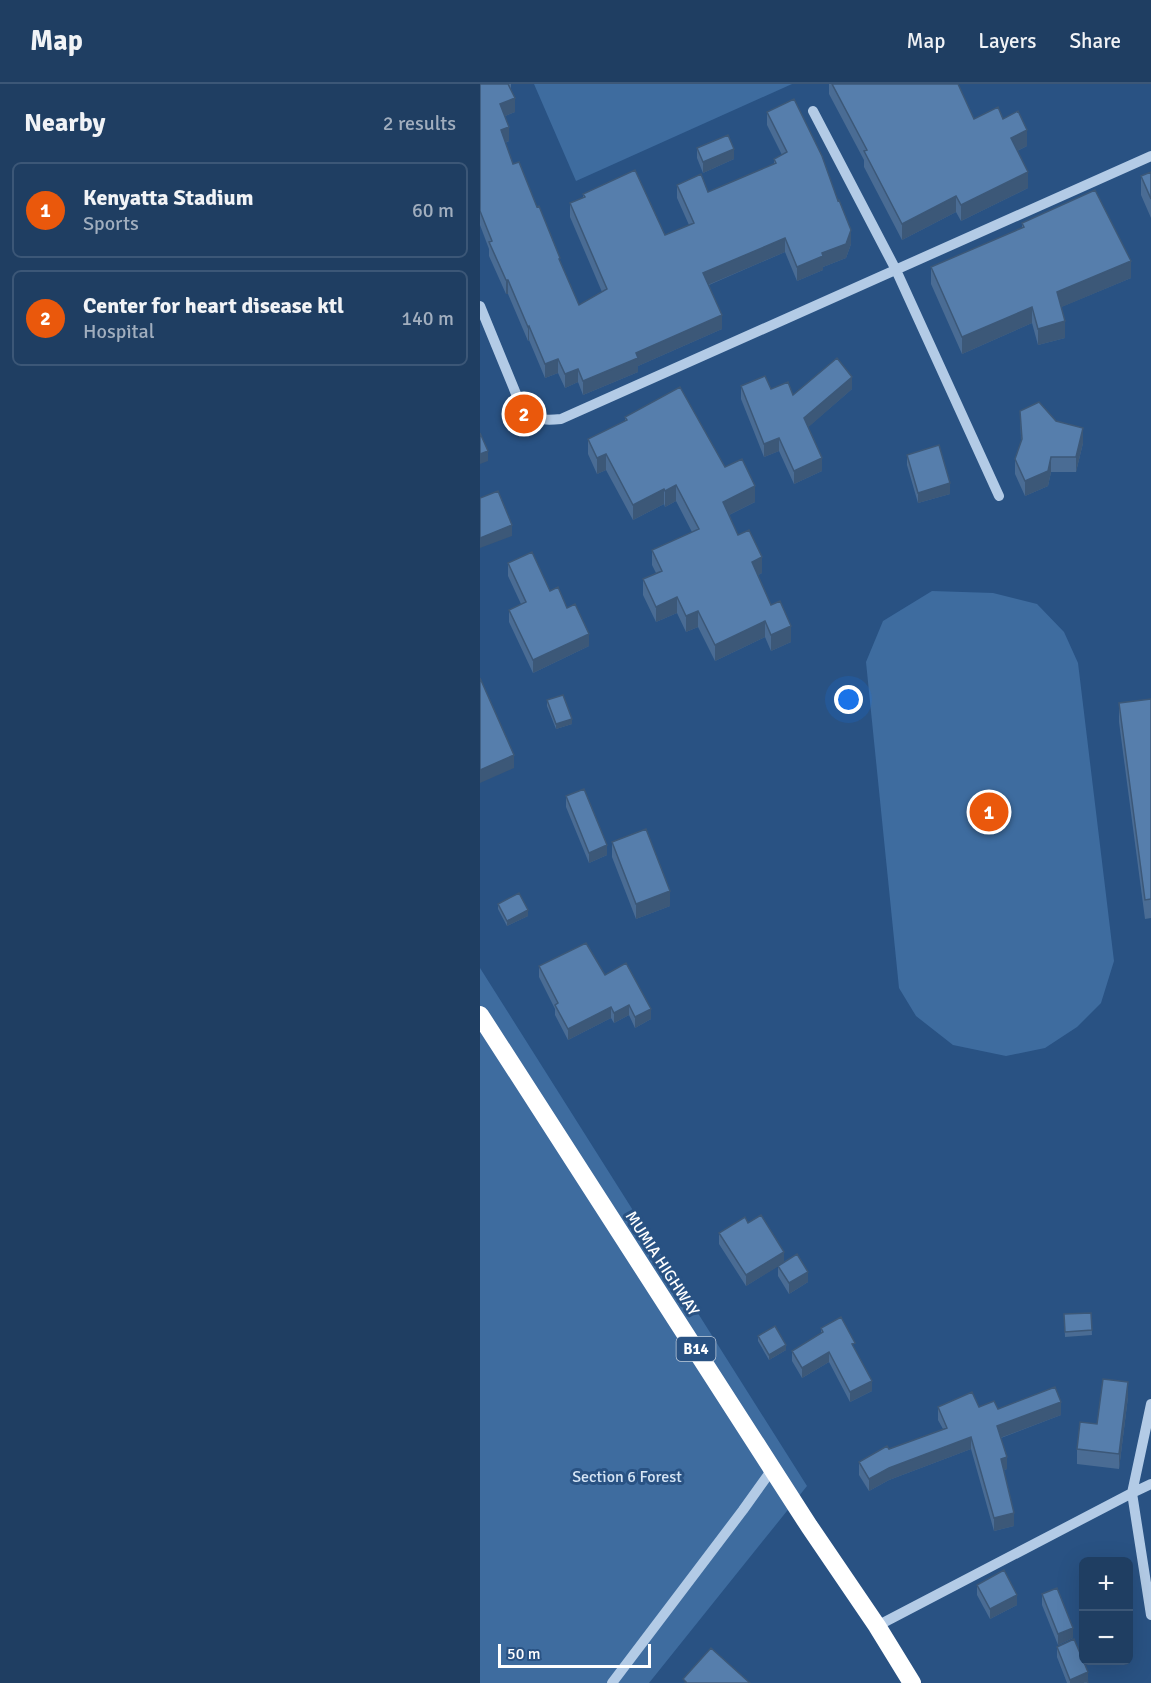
<!DOCTYPE html>
<html lang="en">
<head>
<meta charset="utf-8">
<style>
	body { margin:0; font-family:Signika,sans-serif; background:#274568; color:#f1f3f6 }
	.controls { position:absolute; right:18px; bottom:18px; display:grid; overflow:hidden; border-radius:9px; box-shadow:0 6px 24px #0002 }
	.controls button { width:54px; height:54px; display:grid; place-items:center; padding:0; border:0; border-bottom:2px solid #3c5777; background:#1f3e62; color:#f1f3f6; font:30px sans-serif }
	.scale { position:absolute; left:18px; bottom:15px; width:153px; box-sizing:border-box; padding-left:6px; border:3px solid #fff; border-top:0; font-size:16px; line-height:21px; white-space:nowrap; color:#fff; -webkit-text-stroke:4px #295283; paint-order:stroke }
	.you { position:absolute; left:369px; top:616px; width:21px; height:21px; margin:-15px; border:4px solid #fff; border-radius:50%; background:#1a73e8; box-shadow:0 0 0 9px #1a73e833 }
	.badge { display:grid; place-items:center; width:39px; height:39px; border-radius:50%; background:#ea580c; color:#fff; font-size:20px; font-weight:700 }
	.pin { position:absolute; translate:-50% -50%; border:3px solid #fff; box-shadow:0 2px 6px #0006 }
	.list { margin:0; padding:0; list-style:none }
	h2 { display:flex; justify-content:space-between; align-items:center; height:78px; margin:0; padding:0 24px; font-size:26px }
	h2 small { font-size:20px; font-weight:400; color:#a1aebe }
	.list li { display:grid; grid-template-columns:39px 1fr auto; gap:18px; align-items:center; box-sizing:border-box; height:96px; margin:0 12px 12px; padding:0 12px; border:2px solid #3c5777; border-radius:9px }
	.list b { display:block; font-size:22px; white-space:nowrap }
	.list p { margin:0; font-size:20px; white-space:nowrap; color:#a1aebe }
	.list em { font-size:20px; font-style:normal; color:#a1aebe }
	.map { position:relative; flex:none; width:671px; height:1599px; overflow:hidden }
	header { display:flex; align-items:center; gap:36px; box-sizing:border-box; height:84px; padding:0 30px; background:#1f3e62; border-bottom:2px solid #3c5777 }
	header strong { font-size:28px }
	nav { display:flex; gap:33px; margin-inline-start:auto; font-size:21px }
	main { display:flex }
	aside { flex:1; background:#1f3e62 }
	.map>svg:first-child { display:block }
</style>
</head>
<body>
<header>
<strong>Map</strong>
<nav><a>Map</a><a>Layers</a><a>Share</a></nav>
</header>
<main>
<aside>
<h2>Nearby<small>2 results</small></h2>
<ul class="list">
<li><span class="badge">1</span><div><b>Kenyatta Stadium</b><p>Sports</p></div><em>60 m</em></li>
<li><span class="badge">2</span><div><b>Center for heart disease ktl</b><p>Hospital</p></div><em>140 m</em></li>
</ul>
</aside>
<div class="map">
<svg width="671" height="1599" viewBox="0 0 671 1599">
	<rect width="100%" height="100%" fill="#295283"/>
	<path fill="#3e6c9f" d="M54 0H312L96 97Z
		M452 507 513 509 557 520 584 548 598 579 634 877 621 919 597 943 565 964 526 972 473 961 436 932 419 904 386 578 403 537Z
		M0 884 327 1402 169 1599H0Z"/>
	<g fill="none" stroke-linecap="round" stroke-linejoin="round">
		<path stroke="#b3cbe6" stroke-width="10" d="M333 27 416 186 519 412
			M0 222 41 322C57 336 60 337 81 335L671 72
			M671 1320 652 1409 671 1531
			M397 1542 652 1409 671 1400
			M132 1599 263 1426 293 1384"/>
		<path stroke="#fff" stroke-width="18" d="M0 931 329 1442 397 1542 432 1599"/>
	</g>
	<path fill="#4a6c94" d="M0 0H31V7L35 28 25 32 29 57 25 59 33 80 57 123 99 221 122 208 90 133V119L103 114V110L185 151 209 141 197 114V101L228 108 294 80V75L302 71 287 41V28L371 160 366 174 343 183V186L317 197 305 168 229 201 242 245 158 282V288L103 311 98 298 85 304 78 289 65 294 49 256 48 257 28 210H26L9 172V165L0 141Z
		M349 0H478L494 35H523L547 62 537 67 548 104 481 137 476 128 422 156 384 83V76L349 10Z
		M217 64 254 75 223 89 217 74Z
		M671 88V134L661 111V92Z
		M542 139 651 194 581 223 585 254 558 261 552 239 482 270 451 200V183L542 144Z
		M261 302 291 305 313 311 372 305 328 343 342 387 314 400 299 367 284 373 261 315Z
		M540 327 576 337 603 359 596 388H571L568 402 545 412 535 390V375L541 357Z
		M145 333 245 383 275 418 249 431 258 451 282 489 278 491 291 521 311 558 291 567 285 553 235 577 218 543 206 548 197 529 176 538 163 511V495L176 489 172 481V466L212 448 196 417 185 423 184 420 153 436 126 386 117 390 108 370V355L145 337Z
		M427 371 470 410 438 419 427 381Z
		M28 479 70 507 87 524 109 562 53 589 29 538V526L41 520 28 492Z
		M671 615V834L665 835 639 638V619Z
		M67 616 92 640 76 645 67 622Z
		M86 712 127 771 109 779 86 723Z
		M132 758 190 822 156 835 132 773Z
		M18 820 48 832 27 842 18 825Z
		M59 882 125 891 171 935 155 944 149 931 134 939 131 934 88 956 75 931V925L59 893Z
		M268 1139 304 1178 328 1198 309 1210 298 1192V1182L266 1202 239 1160V1149Z
		M611 1229 612 1251 585 1253 584 1230Z
		M341 1244 375 1265 392 1307 370 1318 349 1278 322 1294 312 1277V1267L341 1250Z
		M278 1252 306 1266 289 1276 278 1257Z
		M648 1313 639 1385 597 1380V1365L617 1340Z
		M458 1323H499L581 1331 521 1354 527 1385 524 1386 534 1442 514 1447 491 1365 409 1396 389 1407 379 1391V1378L463 1345 458 1336Z
		M497 1501 537 1521 510 1535 497 1511Z
		M562 1510 593 1554 578 1561 562 1521Z
		M577 1563 608 1598V1599H587L577 1573Z"/>
	<path fill="#3c5878" d="M35 14V28L20 34V20Z
		M29 43V57L21 60V46Z
		M547 46V62L531 70V54Z
		M254 65V75L223 89V78Z
		M548 88V104L481 137V121Z
		M476 112V128L422 156V140Z
		M371 146V160L366 174 343 183V186L317 197V183L342 169Z
		M305 154V168L223 203V189Z
		M651 177V194L577 225V208Z
		M26 196H28V210H26Z
		M552 223V239L482 270V253Z
		M242 231V245L158 282V288L103 311V297L156 269Z
		M585 237V254L558 261V245Z
		M49 242V256L48 257V243Z
		M78 275V289L65 294V280Z
		M98 285V298L85 304V290Z
		M372 293V305L324 347V334Z
		M603 344V359L596 388V373Z
		M299 354V367L284 373V360Z
		M8 367V377L0 380V370Z
		M126 370V386L117 390V374Z
		M571 373V388L568 402 545 412V397Z
		M342 374V387L314 400V387Z
		M470 399V410L438 419V409Z
		M196 401V417L185 423V407Z
		M275 402V418L243 434V418Z
		M184 405V420L153 436V421Z
		M32 441V452L0 464V454Z
		M282 473V489L272 494V478Z
		M197 513V529L176 538V523Z
		M218 527V543L206 548V532Z
		M285 537V553L235 577V561Z
		M311 542V558L291 567V551Z
		M109 550V562L53 589V576Z
		M92 635V640L76 645V640Z
		M34 671V684L0 699V686Z
		M127 761V771L109 779V769Z
		M190 807V822L156 835V820Z
		M48 826V832L27 842V837Z
		M149 921V931L134 939V929Z
		M131 923V934L88 956V945Z
		M171 925V935L155 944V933Z
		M304 1168V1179L266 1202V1191Z
		M328 1188V1198L309 1210V1199Z
		M306 1261V1266L289 1276V1271Z
		M349 1268V1278L322 1294V1284Z
		M392 1297V1307L370 1318V1308Z
		M648 1298V1313L639 1385V1370Z
		M581 1318V1331L517 1355V1342Z
		M491 1353V1365L409 1396 389 1407V1395L409 1384Z
		M527 1373V1385L521 1387V1375Z
		M534 1429V1442L514 1447V1434Z
		M537 1511V1521L510 1535V1525Z
		M593 1544V1554L578 1561V1550Z
		M608 1588V1599H590V1596Z"/>
	<path fill="#567eac" stroke="#3c5878" stroke-width="1.5" d="M0 0H28L35 14 20 20 29 43 21 46 33 80 39 78 57 123 59 122 80 174 79 175 99 221 127 205 90 119 105 113 103 110 155 86 185 151 214 139 197 101 221 90 228 108 296 79 294 75 307 68 287 28 314 15 342 72 358 117 359 116 371 146 366 160 342 169 343 172 317 183 305 154 223 189 242 231 156 269 158 274 103 297 98 285 85 290 78 275 65 280 49 242 48 243 28 196H26L9 158 12 157 0 127Z
		M352 0H478L494 35 518 23 523 35 538 27 547 46 531 54 548 88 481 121 476 112 422 140 384 67 387 66Z
		M248 51 254 65 223 78 217 64Z
		M671 88V115L661 92Z
		M615 106 651 177 577 208 585 237 558 245 552 223 482 253 451 183 544 143 542 139Z
		M357 274 372 293 324 334 342 374 314 387 299 354 284 360 261 302 285 292 291 305 308 298 313 311Z
		M200 303 245 383 262 375 275 402 243 418 258 451 269 446 282 473 272 478 291 521 300 517 311 542 291 551 285 537 235 561 218 527 206 532 197 513 176 523 163 495 182 487 172 466 219 445 196 401 185 407 184 405 153 421 126 370 117 374 108 355 147 336 145 333Z
		M559 318 576 337 603 344 596 373H571L568 387 545 397 535 375 542 355 540 327Z
		M0 349 8 367 0 370Z
		M459 361 470 399 438 409 427 371Z
		M18 407 32 441 0 454V414Z
		M52 468 70 507 78 503 87 524 95 520 109 550 53 576 29 526 46 518 28 479Z
		M0 594 34 671 0 686Z
		M83 611 92 635 76 640 67 616Z
		M671 615V815L665 816 639 619Z
		M104 705 127 761 109 769 86 712Z
		M166 745 190 807 156 820 132 758Z
		M39 809 48 826 27 837 18 820Z
		M106 859 125 891 146 879 171 925 155 933 149 921 134 929 131 923 88 945 75 921 78 919 59 882Z
		M281 1131 304 1168 266 1191 239 1149 265 1133 268 1139Z
		M317 1170 328 1188 309 1199 298 1182Z
		M611 1229 612 1246 585 1248 584 1230Z
		M361 1233 375 1259 372 1260 392 1297 370 1308 349 1268 322 1284 312 1267 343 1248 341 1244Z
		M295 1242 306 1261 289 1271 278 1252Z
		M623 1295 648 1298 639 1370 597 1365 600 1338 617 1340Z
		M575 1303 581 1318 517 1342 527 1373 521 1375 534 1429 514 1434 491 1353 409 1384 389 1395 379 1378 407 1362 409 1365 467 1344 458 1323 492 1308 499 1323 514 1317 518 1325Z
		M524 1486 537 1511 510 1525 497 1501Z
		M577 1504 593 1544 578 1550 562 1510Z
		M594 1555 608 1588 590 1596 577 1563Z
		M231 1564 270 1599H205L206 1598 203 1595Z
		M607 1596 608 1599H600Z"/>
	<g text-anchor="middle" stroke-width="6" stroke-linejoin="round" paint-order="stroke">
		<rect fill="#295283" stroke="#bfcbda" stroke-width="1.5" x="196.5" y="1253" width="39" height="24" rx="4.5"/>
		<g font-size="15" font-weight="bold" fill="#fff">
			<text x="216" y="1270">B14</text>
		</g>
		<g font-size="16" fill="#fff" stroke="#295283">
			<text transform="translate(183 1179) rotate(57)" y="6">MUMIA HIGHWAY</text>
		</g>
		<g font-size="16" fill="#d6e5f5" stroke="#295283">
			<text x="147" y="1398">Section 6 Forest</text>
		</g>
	</g>
</svg>
<div class="controls">
<button>+</button>
<button>−</button>
</div>
<div class="scale">50 m</div>
<div class="you"></div>
<div class="pin badge" style="left:509px;top:728px">1</div>
<div class="pin badge" style="left:44px;top:330px">2</div>
</div>
</main>
</body>
</html>
